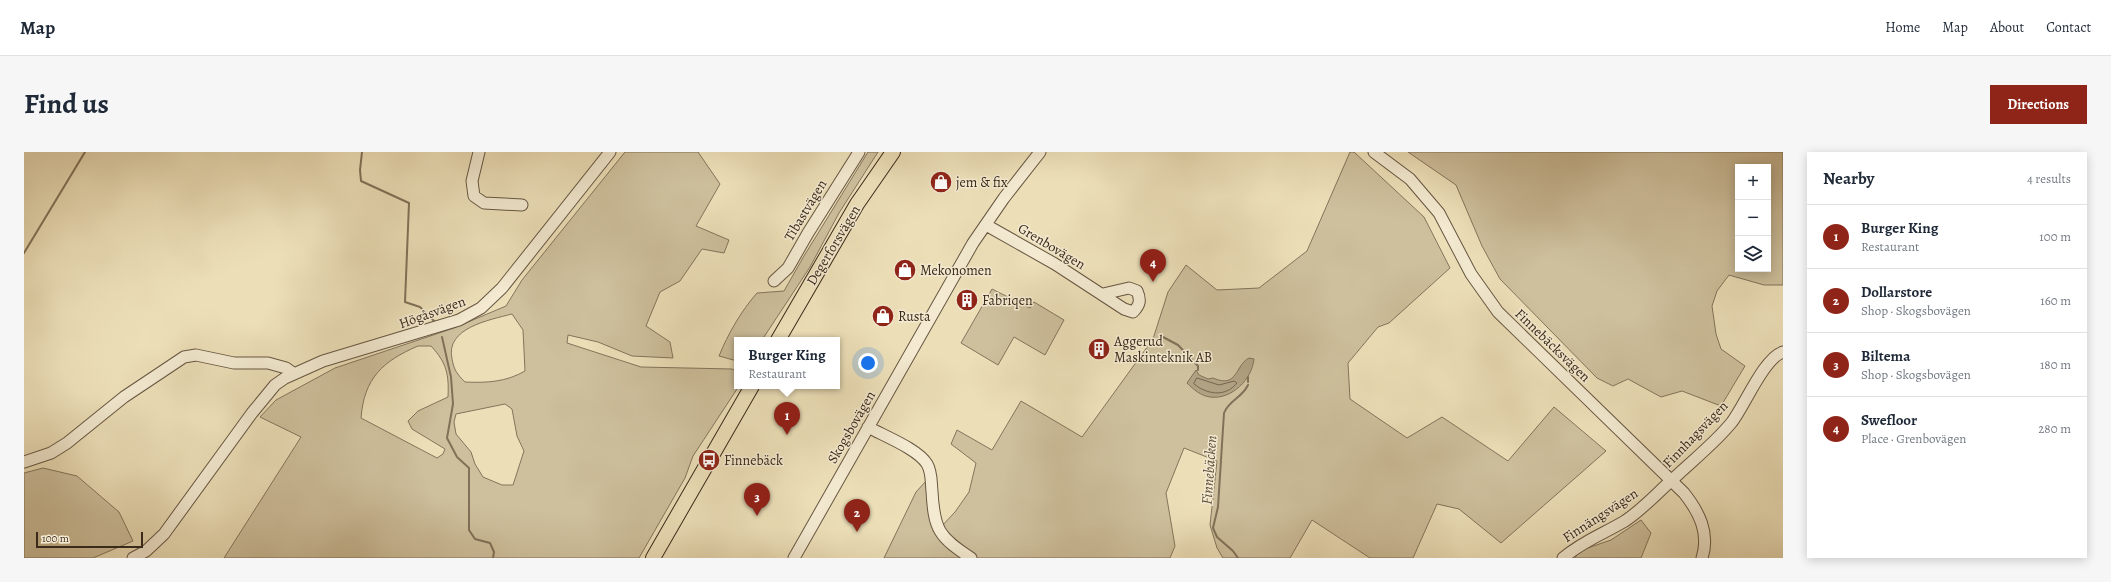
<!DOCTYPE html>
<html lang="en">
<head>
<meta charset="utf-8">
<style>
	body { margin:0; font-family:Alegreya,serif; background:#f6f6f7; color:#1f2937 }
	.controls { position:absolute; right:12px; top:12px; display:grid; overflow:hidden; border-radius:0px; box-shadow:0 2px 10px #0003 }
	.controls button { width:36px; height:36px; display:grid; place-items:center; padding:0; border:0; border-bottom:1px solid #e0e1e3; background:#fff; color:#1f2937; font:20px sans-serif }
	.scale { position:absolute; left:12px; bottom:10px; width:107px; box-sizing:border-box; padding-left:4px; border:2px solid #3b291a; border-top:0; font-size:11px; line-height:14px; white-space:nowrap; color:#3b291a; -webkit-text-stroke:3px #f3ead1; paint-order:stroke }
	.you { position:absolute; left:844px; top:211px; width:14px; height:14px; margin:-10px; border:3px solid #fff; border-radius:50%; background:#1a73e8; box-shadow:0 0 0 6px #1a73e833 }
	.badge { display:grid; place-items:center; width:26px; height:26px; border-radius:50%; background:#8f2418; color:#fff; font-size:13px; font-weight:700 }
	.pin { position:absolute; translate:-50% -33px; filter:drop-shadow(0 1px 2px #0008) }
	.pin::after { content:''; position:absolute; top:21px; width:14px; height:12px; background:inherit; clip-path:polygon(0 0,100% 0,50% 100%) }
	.popup { position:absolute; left:710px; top:185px; width:106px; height:52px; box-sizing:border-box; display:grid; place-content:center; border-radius:0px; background:#fff; filter:drop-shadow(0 1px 3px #0005); font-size:13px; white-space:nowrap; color:#747a83 }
	.popup b { font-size:15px; color:#1f2937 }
	.popup::after { content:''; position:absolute; left:50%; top:100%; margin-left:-8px; border:8px solid transparent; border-top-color:#fff }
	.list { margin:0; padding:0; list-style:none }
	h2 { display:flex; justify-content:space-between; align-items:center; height:52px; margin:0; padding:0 16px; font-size:17px }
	h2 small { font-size:13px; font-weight:400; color:#747a83 }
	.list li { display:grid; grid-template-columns:26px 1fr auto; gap:12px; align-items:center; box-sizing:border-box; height:64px; padding:0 16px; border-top:1px solid #e0e1e3 }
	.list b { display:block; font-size:15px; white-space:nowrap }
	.list p { margin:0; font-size:13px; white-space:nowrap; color:#747a83 }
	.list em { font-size:13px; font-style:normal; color:#747a83 }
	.icon { flex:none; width:22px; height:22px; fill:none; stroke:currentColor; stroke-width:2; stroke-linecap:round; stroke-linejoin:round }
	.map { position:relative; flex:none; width:1759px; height:406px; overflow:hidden; border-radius:0px }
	header { display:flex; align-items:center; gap:24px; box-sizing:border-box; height:56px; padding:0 20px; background:#fff; border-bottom:1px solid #e0e1e3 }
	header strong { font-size:19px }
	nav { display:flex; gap:22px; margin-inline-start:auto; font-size:14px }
	.intro { display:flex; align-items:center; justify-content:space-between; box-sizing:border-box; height:96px; padding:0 24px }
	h1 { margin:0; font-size:28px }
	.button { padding:10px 18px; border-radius:0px; background:#8f2418; color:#fff; font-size:14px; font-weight:700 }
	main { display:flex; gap:24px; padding:0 24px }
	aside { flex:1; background:#fff; border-radius:0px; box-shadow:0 2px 10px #0003 }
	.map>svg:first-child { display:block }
</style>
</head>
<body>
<header>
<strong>Map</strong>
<nav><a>Home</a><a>Map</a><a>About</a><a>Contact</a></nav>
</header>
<div class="intro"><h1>Find us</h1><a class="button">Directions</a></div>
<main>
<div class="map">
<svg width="1759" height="406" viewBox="0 0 1759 406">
	<rect width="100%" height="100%" fill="#ecdfb8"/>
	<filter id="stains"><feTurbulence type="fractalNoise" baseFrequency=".005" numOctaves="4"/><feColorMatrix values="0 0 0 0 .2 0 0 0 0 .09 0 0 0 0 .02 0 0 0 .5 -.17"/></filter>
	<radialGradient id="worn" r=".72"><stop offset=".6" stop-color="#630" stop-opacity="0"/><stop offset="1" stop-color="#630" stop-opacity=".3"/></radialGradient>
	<path fill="#cec09d" stroke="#84745c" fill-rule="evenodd" d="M601 0H674L696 32 672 74 705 88 700 101 678 97 656 129 636 140 622 174 646 190 649 206 608 204 574 190 544 183 543 191 617 215 708 217 713 220V234H715L669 304 661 326 615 406H200L277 285 236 265 252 248 311 216 430 176 482 154 498 128ZM488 162 499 178 501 219C482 230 463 231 441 230 433 222 430 218 428 207 421 176 465 168 488 162ZM394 194H407C423 211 425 223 424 245L394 259 384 269 388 277 421 297 419 302 413 306 337 266C340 226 359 209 394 194ZM481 252 488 257 493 284 500 299 489 333H478L459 325 451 312 447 300 432 282 430 270 432 262Z
		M844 0H854L815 61 786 115 738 188H713V209L695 204C704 182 717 159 733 141L760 139 780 104Z
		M1326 0H1330L1400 65 1426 116 1365 171 1354 175 1324 211 1326 247 1383 286 1418 265 1484 309 1530 255 1582 299 1477 391 1435 357 1413 352 1389 406H1346L1288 368 1266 406H1199L1193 396 1186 373 1193 309 1160 296 1142 341 1151 394 1146 406H860L892 340 902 329 915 377 931 360 945 340 952 311 927 292 933 278 968 298 997 249 1058 285 1129 187 1144 140 1162 113 1193 138 1235 136 1283 99Z
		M1384 0H1759V133H1740L1705 123 1693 139 1688 154 1692 182 1697 197 1721 214 1697 254 1658 239 1637 245 1604 227 1589 234 1573 226 1476 127 1458 94 1432 33ZM1714 15H1744V117H1714Z
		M968 137 1006 156 1010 150 1040 168 1021 203 990 185 974 213 937 191Z
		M19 316 53 324 95 360 109 389 69 406H0V321Z
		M1617 368 1627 381 1617 406H1551L1555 399 1587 388Z"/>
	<path fill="#b0a182" stroke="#817158" d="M1225 206 1230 207C1228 227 1208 248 1186 245 1177 244 1169 237 1163 231L1172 218 1175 223 1184 227 1189 226C1214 237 1211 213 1225 206Z"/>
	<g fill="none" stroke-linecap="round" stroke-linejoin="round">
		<path stroke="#76654e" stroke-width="1" d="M1173 226 1195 233 1210 229 1213 231C1201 246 1182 242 1170 232Z"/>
		<path stroke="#817158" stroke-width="2" d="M338 0 336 18 337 29 385 51 381 150 396 155 411 170
			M0 101 61 0
			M418 185 427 225 429 252 423 286 433 305 445 316V378L451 387 466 391 470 400 469 406
			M1139 185 1154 193 1174 214V218
			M1224 225V230
			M1214 406 1209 399 1193 385 1189 376 1194 355 1200 261C1205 248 1218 246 1224 233"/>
		<g stroke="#675642" stroke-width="13">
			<path id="minor" d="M455 0 448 29 450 44 460 51 498 53
				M1350 0 1386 27 1415 61 1447 122 1474 160 1660 341C1675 360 1686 381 1678 406
				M962 73 1031 112 1100 157 1109 160C1116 153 1117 148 1113 139L1105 136 1079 142
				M750 129 764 116 784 81 835 0
				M844 275C860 284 894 297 903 312 908 320 907 331 908 339 910 378 915 385 947 406
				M0 310 27 301 43 291 100 245 160 205 172 203 210 211H244L262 216 269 221
				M109 406 122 399 140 382 228 261 251 233 261 226 299 209 435 168 457 156 478 136 586 0
				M770 406 949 91 980 46 1016 0
				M1539 406C1559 389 1579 382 1601 369 1619 357 1633 341 1649 327 1669 308 1691 291 1708 270 1721 253 1740 206 1759 200"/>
		</g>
		<g stroke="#3b291a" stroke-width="16">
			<path id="major" d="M754 188 833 52 869 0
				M629 406 728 234"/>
		</g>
		<use href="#minor" stroke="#f3ead1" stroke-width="11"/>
		<use href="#major" stroke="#ecdfb8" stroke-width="14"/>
	</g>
	<defs>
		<g id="shop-disc" transform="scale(1.15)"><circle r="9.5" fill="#8f2418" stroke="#f3ead1"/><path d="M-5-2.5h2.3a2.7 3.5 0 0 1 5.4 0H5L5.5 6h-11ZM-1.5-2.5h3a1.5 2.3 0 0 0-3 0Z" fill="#fff"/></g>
		<g id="building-disc" transform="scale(1.15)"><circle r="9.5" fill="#8f2418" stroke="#f3ead1"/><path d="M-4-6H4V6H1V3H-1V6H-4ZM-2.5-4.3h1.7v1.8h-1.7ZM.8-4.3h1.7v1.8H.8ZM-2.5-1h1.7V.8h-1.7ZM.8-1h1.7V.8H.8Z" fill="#fff"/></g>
		<g id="bus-disc" transform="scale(1.15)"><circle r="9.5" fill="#8f2418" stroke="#f3ead1"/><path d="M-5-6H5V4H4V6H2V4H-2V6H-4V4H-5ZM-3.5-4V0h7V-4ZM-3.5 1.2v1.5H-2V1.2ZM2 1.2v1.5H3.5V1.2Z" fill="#fff"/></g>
	</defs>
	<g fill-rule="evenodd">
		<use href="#shop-disc" x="917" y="30"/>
		<use href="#shop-disc" x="881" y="118"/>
		<use href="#building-disc" x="943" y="148"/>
		<use href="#shop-disc" x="859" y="164"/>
		<use href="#building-disc" x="1075" y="197"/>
		<use href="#bus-disc" x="685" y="308"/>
	</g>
	<g text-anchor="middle" stroke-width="3" stroke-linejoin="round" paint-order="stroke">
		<g font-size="14" fill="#3b291a" stroke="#f3ead1" text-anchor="start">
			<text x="932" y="35">jem &amp; fix</text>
			<text x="896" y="123">Mekonomen</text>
			<text x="958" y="153">Fabriqen</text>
			<text x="874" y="169">Rusta</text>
			<text x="1090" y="194">Aggerud<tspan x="1090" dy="16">Maskinteknik AB</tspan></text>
			<text x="700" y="313">Finnebäck</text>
		</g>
		<g font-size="14" fill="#3b291a" stroke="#f3ead1">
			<text transform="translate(781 58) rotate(-59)" y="5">Tibastvägen</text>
			<text transform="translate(809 93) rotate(-59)" y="5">Degerforsvägen</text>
			<text transform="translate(1028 94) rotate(31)" y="5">Grenbovägen</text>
			<text transform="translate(408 160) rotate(-20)" y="5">Högåsvägen</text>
			<text transform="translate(1529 193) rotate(44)" y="5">Finnebäcksvägen</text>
			<text transform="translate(827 275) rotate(-60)" y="5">Skogsbovägen</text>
			<text transform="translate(1671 282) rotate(-46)" y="5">Finnhagsvägen</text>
			<text transform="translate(1576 363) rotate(-33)" y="5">Finnängsvägen</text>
		</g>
		<g font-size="15" font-style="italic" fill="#5e4d39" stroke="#f3ead1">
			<text transform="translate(1185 318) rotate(-86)" y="5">Finnebäcken</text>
		</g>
	</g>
	<rect width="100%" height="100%" filter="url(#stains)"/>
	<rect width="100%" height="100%" fill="url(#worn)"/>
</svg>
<div class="controls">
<button>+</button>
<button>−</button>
<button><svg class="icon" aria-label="layers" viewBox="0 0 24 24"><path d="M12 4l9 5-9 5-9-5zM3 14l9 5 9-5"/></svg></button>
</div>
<div class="scale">100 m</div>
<div class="you"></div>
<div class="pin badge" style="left:763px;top:283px">1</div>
<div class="popup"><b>Burger King</b>Restaurant</div>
<div class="pin badge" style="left:833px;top:380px">2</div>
<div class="pin badge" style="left:733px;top:364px">3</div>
<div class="pin badge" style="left:1129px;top:130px">4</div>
</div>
<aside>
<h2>Nearby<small>4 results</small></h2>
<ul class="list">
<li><span class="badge">1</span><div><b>Burger King</b><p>Restaurant</p></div><em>100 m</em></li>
<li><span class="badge">2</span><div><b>Dollarstore</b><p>Shop · Skogsbovägen</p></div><em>160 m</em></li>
<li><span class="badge">3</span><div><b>Biltema</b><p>Shop · Skogsbovägen</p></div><em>180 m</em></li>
<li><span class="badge">4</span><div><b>Swefloor</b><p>Place · Grenbovägen</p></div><em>280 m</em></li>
</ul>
</aside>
</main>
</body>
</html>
